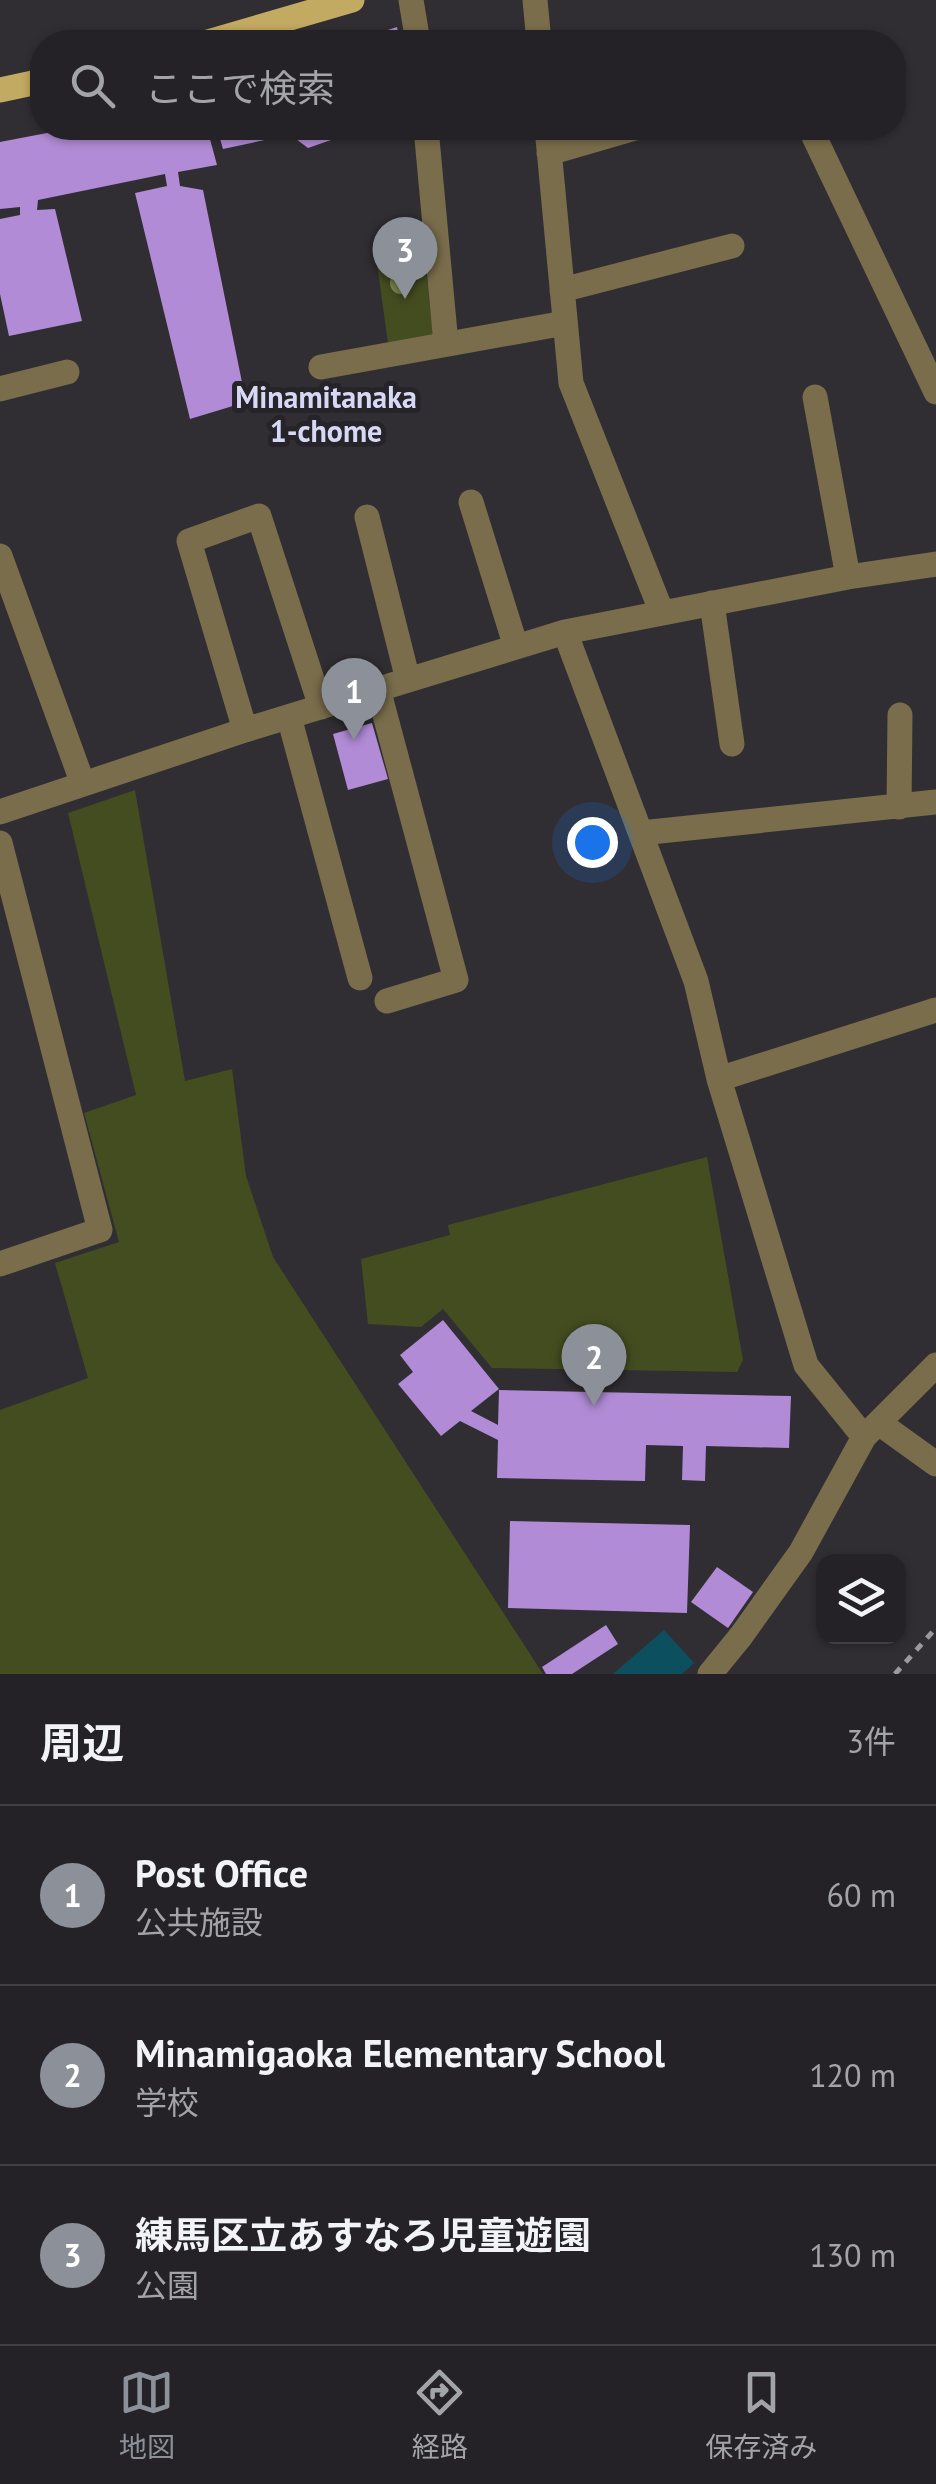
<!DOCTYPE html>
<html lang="ja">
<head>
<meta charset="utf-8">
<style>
	body { margin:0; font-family:"PT Sans","Noto Sans JP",sans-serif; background:#302f32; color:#f1f3f6 }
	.controls { position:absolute; right:30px; bottom:30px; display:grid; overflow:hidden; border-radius:20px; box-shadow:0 2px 8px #0004 }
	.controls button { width:90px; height:90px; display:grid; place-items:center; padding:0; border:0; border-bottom:2px solid #413f43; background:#242226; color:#f1f3f6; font:50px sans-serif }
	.you { position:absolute; left:592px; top:842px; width:35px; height:35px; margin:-25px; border:8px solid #fff; border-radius:50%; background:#1a73e8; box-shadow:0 0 0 15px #1a73e833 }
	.badge { display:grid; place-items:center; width:65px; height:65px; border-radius:50%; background:#8c9099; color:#fff; font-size:32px; font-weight:700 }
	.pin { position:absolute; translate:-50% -82px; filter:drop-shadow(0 2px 5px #0008) }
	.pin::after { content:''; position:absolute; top:52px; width:35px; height:30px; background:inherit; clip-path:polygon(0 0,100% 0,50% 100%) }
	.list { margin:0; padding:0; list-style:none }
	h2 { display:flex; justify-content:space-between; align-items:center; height:130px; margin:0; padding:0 40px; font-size:42px }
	h2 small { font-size:32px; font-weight:400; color:#a3a4a7 }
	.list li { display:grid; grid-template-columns:65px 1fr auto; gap:30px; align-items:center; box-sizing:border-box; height:180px; padding:0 40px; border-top:2px solid #413f43 }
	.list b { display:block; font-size:38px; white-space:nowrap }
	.list p { margin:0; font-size:32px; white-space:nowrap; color:#a3a4a7 }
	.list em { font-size:32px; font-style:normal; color:#a3a4a7 }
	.icon { flex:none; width:55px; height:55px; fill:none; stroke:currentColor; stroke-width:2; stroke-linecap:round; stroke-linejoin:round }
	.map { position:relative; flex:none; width:936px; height:1674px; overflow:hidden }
	.search { position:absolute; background:#242226; box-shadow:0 2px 8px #0004; left:30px; right:30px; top:30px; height:110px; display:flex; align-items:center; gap:25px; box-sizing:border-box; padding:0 35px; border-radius:40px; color:#a3a4a7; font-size:38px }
	.sheet { height:670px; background:#242226 }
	nav { display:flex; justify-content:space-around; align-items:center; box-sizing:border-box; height:140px; border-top:2px solid #413f43; background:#242226; font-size:28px; color:#a3a4a7 }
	nav a { display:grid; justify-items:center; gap:5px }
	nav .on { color:#8c9099 }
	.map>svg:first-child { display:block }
</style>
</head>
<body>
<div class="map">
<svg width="936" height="1674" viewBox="0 0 936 1674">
	<rect width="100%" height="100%" fill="#302e32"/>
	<path fill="#434d20" d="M425 261 433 335 388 343 377 264Z
		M135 790 185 1081 232 1069 246 1176 273 1257 543 1674H0V1410L88 1378 55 1263 119 1242 84 1113 136 1095 68 813Z
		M707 1157 743 1360 737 1372 492 1368 443 1309 421 1327 368 1324 361 1259 450 1235 448 1225Z"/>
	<path fill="#0c5060" d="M664 1630 694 1663 682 1674H613Z"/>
	<path fill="#b18bd5" d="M397 27 400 42H351Z
		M73 128H207L217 165 178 172 180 186 203 190 246 402 190 419 135 193 167 186 165 174 38 200 37 210 55 209 82 321 9 336 0 294V219L20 215V207L0 209V142Z
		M217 128H328L331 140 308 148 296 139 302 132 223 149Z
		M372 723 388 779 348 790 333 734Z
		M443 1320 499 1389 471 1411 498 1425 499 1390 791 1396 789 1448 706 1446 705 1481 682 1480 683 1446 646 1445 645 1481 497 1478 498 1440 460 1421 441 1436 398 1384 413 1372 400 1355Z
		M510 1521 690 1525 687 1613 508 1608Z
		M717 1567 753 1592 728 1628 691 1602Z
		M606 1625 618 1644 572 1674H546L542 1667Z"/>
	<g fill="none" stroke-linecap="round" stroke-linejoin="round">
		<path stroke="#9b999d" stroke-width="5" stroke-dasharray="8 8" stroke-linecap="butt" d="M895 1674 936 1628"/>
		<path stroke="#796d4b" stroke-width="25" d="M411 0 418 42
			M535 0 539 42
			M426 128 446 344
			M547 128 571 383 662 613
			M810 128 936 392
			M549 153 635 128
			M562 290 732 246
			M321 367 565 323
			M0 389 67 372
			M815 397 848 577
			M471 502 516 647
			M367 517 408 680
			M0 556 83 784
			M712 603 732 744
			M565 632 696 981 719 1079 806 1365 864 1437
			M378 689 456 980 387 1001
			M289 717 360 978
			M245 730 189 541 259 516 321 707
			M899 807 900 715
			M0 812 245 730 565 632 848 577 936 564
			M641 833 936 802
			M0 843 100 1230 0 1264
			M719 1079 936 1010
			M879 1423 936 1464
			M710 1674 741 1636 801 1552 864 1437 936 1365"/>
		<path stroke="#c3aa62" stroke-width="25" d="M208 42 352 0
			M0 90 42 81"/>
	</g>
	<circle fill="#7f8d50" cx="401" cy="283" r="11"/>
	<g text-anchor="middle" stroke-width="10" stroke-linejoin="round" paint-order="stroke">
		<g font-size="30" font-weight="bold" fill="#d6d8f5" stroke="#262428">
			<text x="326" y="408">Minamitanaka<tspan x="326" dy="34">1-chome</tspan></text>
		</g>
	</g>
</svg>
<div class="controls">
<button><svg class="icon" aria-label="layers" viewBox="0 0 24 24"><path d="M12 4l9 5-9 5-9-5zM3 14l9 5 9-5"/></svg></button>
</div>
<div class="you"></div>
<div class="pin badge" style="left:354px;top:740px">1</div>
<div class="pin badge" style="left:594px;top:1406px">2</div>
<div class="pin badge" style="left:405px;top:299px">3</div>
<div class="search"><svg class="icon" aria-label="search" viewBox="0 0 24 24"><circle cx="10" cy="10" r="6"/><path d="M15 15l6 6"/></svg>ここで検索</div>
</div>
<section class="sheet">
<h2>周辺<small>3件</small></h2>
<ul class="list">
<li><span class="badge">1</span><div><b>Post Office</b><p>公共施設</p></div><em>60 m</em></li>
<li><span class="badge">2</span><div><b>Minamigaoka Elementary School</b><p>学校</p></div><em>120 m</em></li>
<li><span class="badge">3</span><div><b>練馬区立あすなろ児童遊園</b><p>公園</p></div><em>130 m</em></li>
</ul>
</section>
<nav>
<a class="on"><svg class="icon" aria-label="map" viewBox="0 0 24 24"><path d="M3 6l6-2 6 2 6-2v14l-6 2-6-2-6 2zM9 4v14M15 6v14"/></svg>地図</a>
<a><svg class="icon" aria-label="directions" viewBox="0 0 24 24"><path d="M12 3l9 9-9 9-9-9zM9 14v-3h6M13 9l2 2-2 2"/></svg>経路</a>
<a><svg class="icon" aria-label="saved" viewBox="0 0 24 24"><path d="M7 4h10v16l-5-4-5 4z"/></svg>保存済み</a>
</nav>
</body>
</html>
